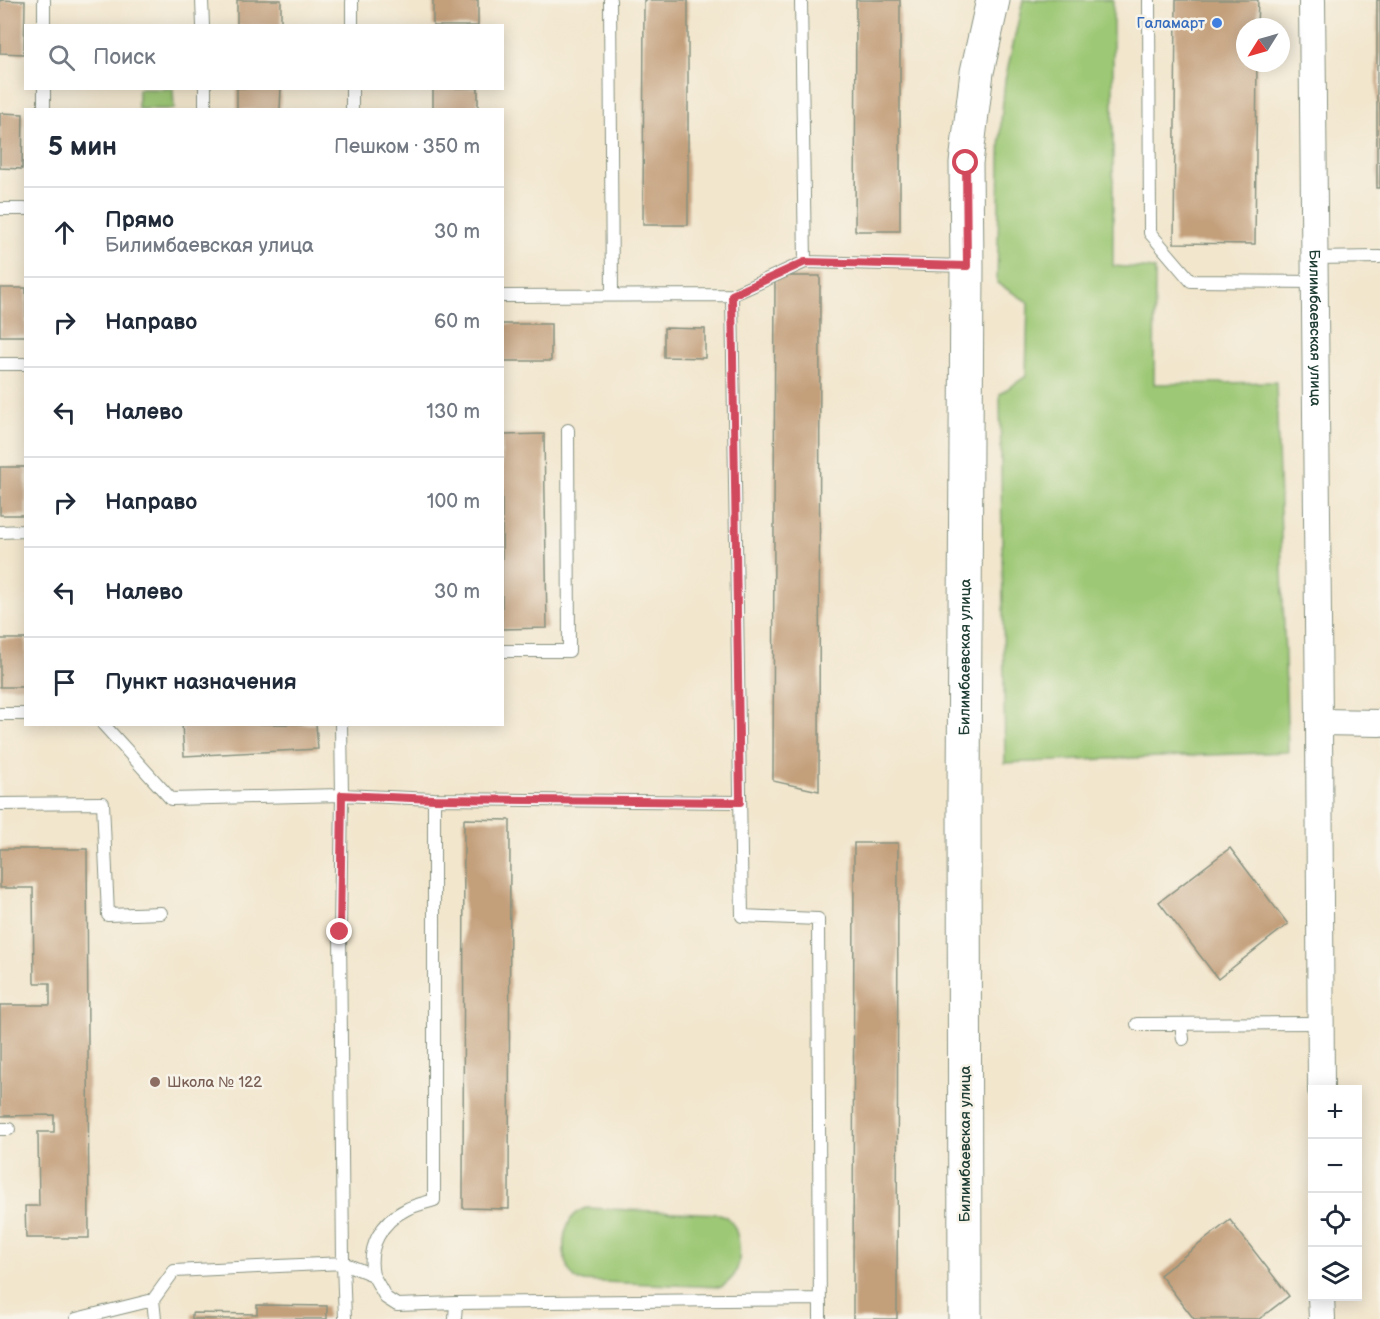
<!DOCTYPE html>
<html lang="ru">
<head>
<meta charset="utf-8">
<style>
	body { margin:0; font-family:"Balsamiq Sans",sans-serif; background:#f6f6f7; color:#1f2937 }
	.controls { position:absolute; right:18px; bottom:18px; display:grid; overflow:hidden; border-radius:0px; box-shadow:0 3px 15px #0003 }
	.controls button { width:54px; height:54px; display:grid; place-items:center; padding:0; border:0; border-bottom:2px solid #e0e1e3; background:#fff; color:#1f2937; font:30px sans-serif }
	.compass { position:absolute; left:1236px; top:18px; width:54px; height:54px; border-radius:50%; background:#fff; box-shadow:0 3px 15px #0003; rotate:233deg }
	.stop { position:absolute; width:18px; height:18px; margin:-14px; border:4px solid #d1495b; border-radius:50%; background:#fff }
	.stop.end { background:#d1495b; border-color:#fff; box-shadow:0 2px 6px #0008 }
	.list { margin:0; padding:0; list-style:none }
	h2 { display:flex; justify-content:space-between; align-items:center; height:78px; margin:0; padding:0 24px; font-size:26px }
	h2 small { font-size:20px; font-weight:400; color:#747a83 }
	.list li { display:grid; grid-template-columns:39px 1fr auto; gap:18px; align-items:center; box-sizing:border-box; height:90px; padding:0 24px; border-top:2px solid #e0e1e3 }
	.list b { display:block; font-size:22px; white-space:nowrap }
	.list p { margin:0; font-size:20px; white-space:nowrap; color:#747a83 }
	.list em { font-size:20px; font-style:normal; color:#747a83 }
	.icon { flex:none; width:33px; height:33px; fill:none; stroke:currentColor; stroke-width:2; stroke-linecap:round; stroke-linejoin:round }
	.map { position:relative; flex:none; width:1380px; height:1319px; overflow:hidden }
	.search { position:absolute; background:#fff; box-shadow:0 3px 15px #0003; left:24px; top:24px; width:480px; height:66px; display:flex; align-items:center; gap:15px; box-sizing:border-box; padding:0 21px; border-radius:0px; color:#747a83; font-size:22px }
	.panel { position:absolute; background:#fff; box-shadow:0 3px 15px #0003; left:24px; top:108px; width:480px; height:618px; border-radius:0px }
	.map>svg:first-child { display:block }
</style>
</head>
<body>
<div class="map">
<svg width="1380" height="1319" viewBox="0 0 1380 1319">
	<rect width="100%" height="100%" fill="#f7f3e8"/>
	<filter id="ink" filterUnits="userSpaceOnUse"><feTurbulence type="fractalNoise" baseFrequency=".0167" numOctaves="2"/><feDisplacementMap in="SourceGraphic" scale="12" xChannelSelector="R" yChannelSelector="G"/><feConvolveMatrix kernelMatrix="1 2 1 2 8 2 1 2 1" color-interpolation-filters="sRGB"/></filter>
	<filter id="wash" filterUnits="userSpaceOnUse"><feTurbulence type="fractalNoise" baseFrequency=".008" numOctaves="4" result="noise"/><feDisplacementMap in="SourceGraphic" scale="24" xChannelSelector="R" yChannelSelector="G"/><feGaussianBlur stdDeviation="1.35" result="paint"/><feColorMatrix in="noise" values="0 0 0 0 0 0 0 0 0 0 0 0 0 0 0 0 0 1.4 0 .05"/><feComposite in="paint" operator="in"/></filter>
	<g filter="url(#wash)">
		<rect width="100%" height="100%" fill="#f2e6cd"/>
		<path fill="#9dc875" stroke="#5e8254" stroke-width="1.5" d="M1023 0H1113V266L1155 269 1154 384 1276 382 1288 752 1005 763 1000 394 1026 376 1028 302 997 283 1001 121 1005 80Z
			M138 89H173L174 109H138Z
			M586 1208 720 1214C741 1221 743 1257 735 1274 731 1280 726 1284 721 1287L579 1281C561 1270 560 1236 571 1219 575 1214 580 1210 586 1208Z"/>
		<g id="blocks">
			<path fill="#c39f7a" d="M0 0 25 1 24 54 0 53Z
				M237 0H281V26H237Z
				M433 0H478V26H433Z
				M644 0H688V225H643Z
				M856 0H900V231H855Z
				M1176 0H1258L1257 27H1245V63H1257L1255 244 1174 243Z
				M1377 0H1380V188H1377Z
				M237 88H281L280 110H237Z
				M433 88H478V110H433Z
				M0 113 23 114 22 169 0 168Z
				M775 276H820L819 791 773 781Z
				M0 288H26V336H0Z
				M502 324H551V361H502Z
				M664 328 705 329V358L664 357Z
				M544 434 547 628 502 629V435Z
				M0 467H26V515H0Z
				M0 639H26V687H0Z
				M182 724H316L318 749 184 756Z
				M464 819 510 820 509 1209 463 1208Z
				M854 843H898L897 1319H853Z
				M1230 848 1288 924 1218 979 1159 902Z
				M0 849H87L89 1238H26L25 1206H39L38 1132H54V1115L0 1116V1005H50V983H34L33 888H0Z
				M1230 1220 1289 1296 1259 1319H1194L1160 1275Z
				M257 1305 327 1306V1319H192V1313L257 1314Z"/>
		</g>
	</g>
	<g filter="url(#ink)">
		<use href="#blocks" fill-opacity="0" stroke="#889280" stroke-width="1.5"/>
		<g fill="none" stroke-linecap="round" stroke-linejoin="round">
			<g stroke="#889280" stroke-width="14">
				<path id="lane" d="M202 0 203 26
					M352 0V26
					M610 0 612 295
					M801 0 805 262 967 266
					M1149 0 1150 233 1191 281 1315 282
					M44 26V0
					M205 88V110
					M352 88V110
					M44 110V88
					M0 209H26
					M1314 258 1380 257
					M732 295 805 262
					M502 296 732 295 742 916 818 919 820 1319
					M0 364H26
					M0 532 26 531
					M502 651H569L568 430
					M0 714H26
					M103 724 171 799 342 795 434 799 740 802
					M341 724 342 795 340 932 343 1263 345 1319
					M0 804 103 803 108 915 161 913
					M1137 1024 1320 1023
					M1181 1024 1183 1039
					M0 1129H9
					M373 1275C367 1247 381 1222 407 1209 415 1205 425 1203 434 1200V799
					M76 1319 153 1300
					M155 1319 153 1300 174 1271 343 1263 373 1275 386 1298 397 1305 456 1303
					M455 1319 456 1303 820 1299"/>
			</g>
			<g stroke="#889280" stroke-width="28">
				<g id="street">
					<path id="s1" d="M1312 0 1319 722 1321 1090"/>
					<path d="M1319 722 1380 723"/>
					<path d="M1321 1296 1322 1319"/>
				</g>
			</g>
			<g stroke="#889280" stroke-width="35">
				<g id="secondary">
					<path id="s2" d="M965 1319 964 794 967 266 966 163 977 72 993 0"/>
				</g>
			</g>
			<use href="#lane" stroke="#fff" stroke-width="12"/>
			<use href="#street" stroke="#fff" stroke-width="26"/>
			<use href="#secondary" stroke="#fff" stroke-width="33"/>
		</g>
	</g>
	<g fill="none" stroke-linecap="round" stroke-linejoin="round" filter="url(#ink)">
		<path stroke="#d1495b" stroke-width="8" d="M340 932 342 795 434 799 740 802 732 295 805 262 967 266 966 163"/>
	</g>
	<circle fill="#3f7fe0" stroke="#f7f3e8" stroke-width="2" cx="1217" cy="23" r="6"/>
	<circle fill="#8d6e63" stroke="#f7f3e8" stroke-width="2" cx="155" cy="1082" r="6"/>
	<g text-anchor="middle" stroke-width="5" stroke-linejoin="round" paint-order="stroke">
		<g font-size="15" fill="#366cbe" stroke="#f7f3e8" text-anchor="end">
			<text x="1205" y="28">Галамарт</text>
		</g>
		<g font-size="15" fill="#1f3d34" stroke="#f7f3e8">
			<text dy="5" stroke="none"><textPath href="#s1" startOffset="328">Билимбаевская улица</textPath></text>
			<text dy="5" stroke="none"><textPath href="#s2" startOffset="662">Билимбаевская улица</textPath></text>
			<text transform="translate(965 1144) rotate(-90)" y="5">Билимбаевская улица</text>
		</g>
		<g font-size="15" fill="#785e54" stroke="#f7f3e8" text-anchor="start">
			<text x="167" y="1087">Школа № 122</text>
		</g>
	</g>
</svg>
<div class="controls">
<button>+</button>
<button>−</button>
<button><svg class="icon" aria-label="locate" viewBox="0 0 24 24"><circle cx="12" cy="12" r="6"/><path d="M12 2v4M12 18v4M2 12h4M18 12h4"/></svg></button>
<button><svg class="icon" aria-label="layers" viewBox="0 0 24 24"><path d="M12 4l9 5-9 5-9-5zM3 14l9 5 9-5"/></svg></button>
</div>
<svg class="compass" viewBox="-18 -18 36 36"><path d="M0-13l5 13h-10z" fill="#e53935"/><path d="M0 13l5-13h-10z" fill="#747a83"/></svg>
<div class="stop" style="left:966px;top:163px"></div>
<div class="stop end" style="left:340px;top:932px"></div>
<div class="search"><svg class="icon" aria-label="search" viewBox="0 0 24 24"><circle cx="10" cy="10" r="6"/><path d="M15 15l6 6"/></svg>Поиск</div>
<section class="panel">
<h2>5 мин<small>Пешком · 350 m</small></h2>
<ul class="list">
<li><svg class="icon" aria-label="ahead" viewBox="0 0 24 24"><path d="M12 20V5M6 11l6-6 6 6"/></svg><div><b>Прямо</b><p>Билимбаевская улица</p></div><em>30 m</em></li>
<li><svg class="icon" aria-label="right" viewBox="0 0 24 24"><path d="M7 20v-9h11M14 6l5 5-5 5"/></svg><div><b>Направо</b></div><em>60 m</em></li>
<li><svg class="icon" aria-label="left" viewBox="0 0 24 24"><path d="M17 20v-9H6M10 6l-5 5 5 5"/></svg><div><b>Налево</b></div><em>130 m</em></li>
<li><svg class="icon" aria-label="right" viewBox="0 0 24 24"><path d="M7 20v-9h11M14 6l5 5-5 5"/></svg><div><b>Направо</b></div><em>100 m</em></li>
<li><svg class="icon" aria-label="left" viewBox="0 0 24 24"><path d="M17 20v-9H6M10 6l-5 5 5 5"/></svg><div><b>Налево</b></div><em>30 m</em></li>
<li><svg class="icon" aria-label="arrive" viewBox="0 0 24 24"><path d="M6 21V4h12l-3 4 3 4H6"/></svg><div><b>Пункт назначения</b></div></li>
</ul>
</section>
</div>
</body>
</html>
